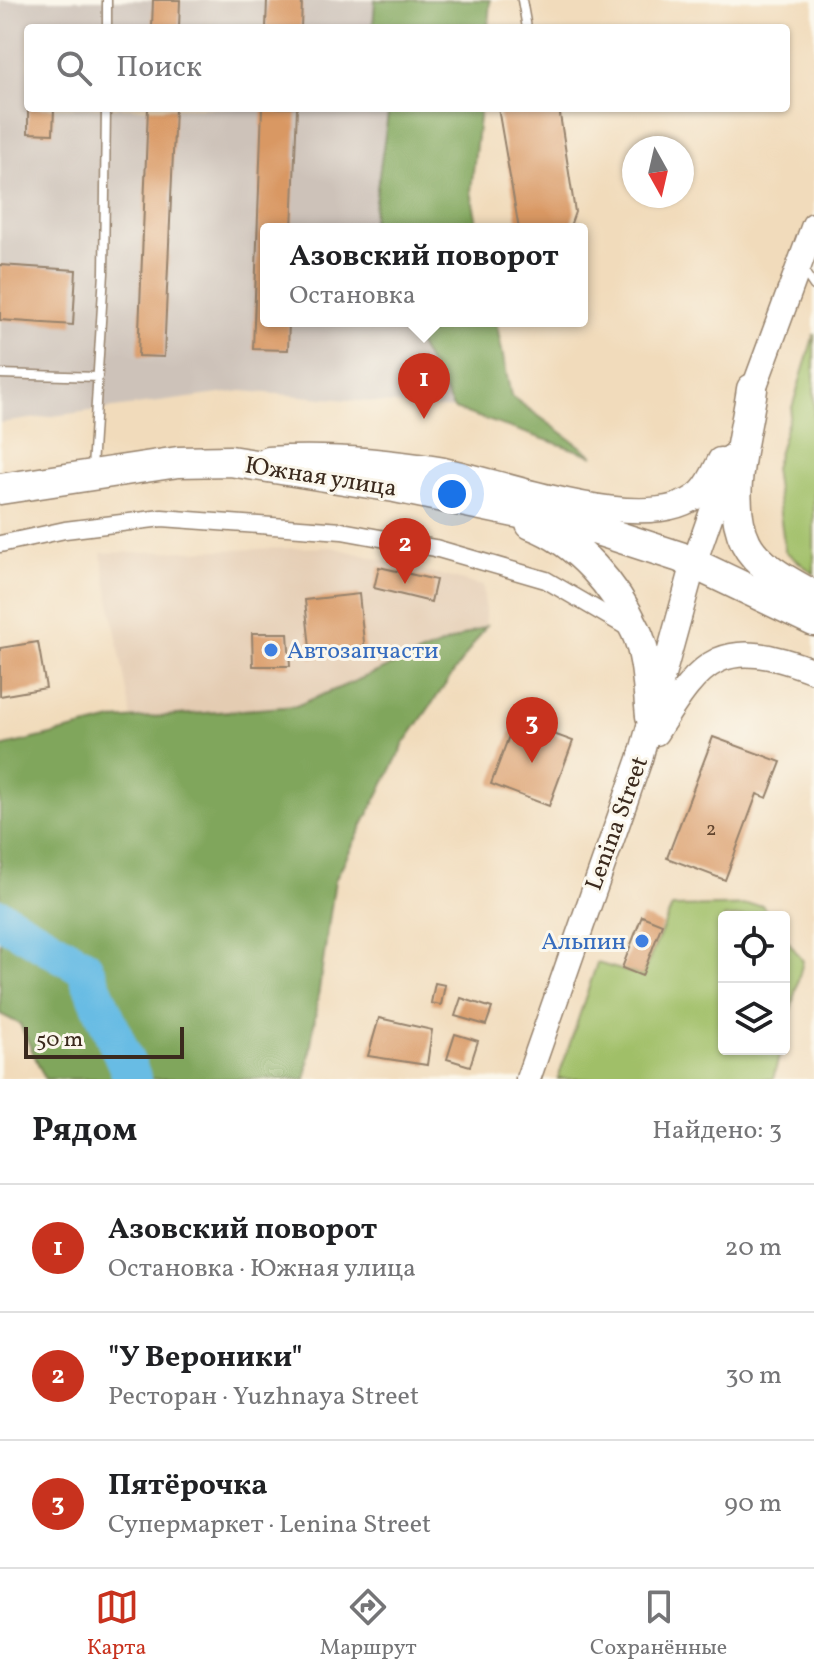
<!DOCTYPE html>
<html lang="ru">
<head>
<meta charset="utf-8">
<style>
	body { margin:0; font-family:Vollkorn,serif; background:#f6f6f6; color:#202124 }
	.controls { position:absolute; right:24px; bottom:24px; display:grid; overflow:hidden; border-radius:8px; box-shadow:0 2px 6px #0004 }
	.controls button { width:72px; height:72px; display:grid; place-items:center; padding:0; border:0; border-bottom:2px solid #e0e0e0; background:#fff; color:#202124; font:40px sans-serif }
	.compass { position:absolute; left:622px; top:136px; width:72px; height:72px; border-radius:50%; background:#fff; box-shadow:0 2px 6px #0004; rotate:172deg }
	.scale { position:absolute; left:24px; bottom:20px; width:160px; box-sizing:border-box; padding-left:8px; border:4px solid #3b2a1e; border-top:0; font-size:22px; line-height:28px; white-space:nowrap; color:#3b2a1e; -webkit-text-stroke:6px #fbf7ec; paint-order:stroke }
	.you { position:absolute; left:452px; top:494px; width:28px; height:28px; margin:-20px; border:6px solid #fff; border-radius:50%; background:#1a73e8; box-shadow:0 0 0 12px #1a73e833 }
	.badge { display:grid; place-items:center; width:52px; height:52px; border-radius:50%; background:#c8321e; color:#fff; font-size:26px; font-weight:700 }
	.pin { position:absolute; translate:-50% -66px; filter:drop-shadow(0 2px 4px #0008) }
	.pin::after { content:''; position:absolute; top:42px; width:28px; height:24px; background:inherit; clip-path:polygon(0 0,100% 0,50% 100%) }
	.popup { position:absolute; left:260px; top:223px; width:328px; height:104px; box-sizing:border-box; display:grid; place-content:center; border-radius:8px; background:#fff; filter:drop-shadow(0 2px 6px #0005); font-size:26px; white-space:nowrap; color:#757577 }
	.popup b { font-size:30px; color:#202124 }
	.popup::after { content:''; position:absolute; left:50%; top:100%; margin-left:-16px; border:16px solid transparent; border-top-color:#fff }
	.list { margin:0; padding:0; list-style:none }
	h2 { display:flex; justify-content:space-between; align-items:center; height:104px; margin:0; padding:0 32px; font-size:34px }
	h2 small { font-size:26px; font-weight:400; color:#757577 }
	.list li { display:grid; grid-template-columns:52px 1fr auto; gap:24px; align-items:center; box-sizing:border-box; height:128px; padding:0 32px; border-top:2px solid #e0e0e0 }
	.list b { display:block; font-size:30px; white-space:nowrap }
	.list p { margin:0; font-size:26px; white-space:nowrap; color:#757577 }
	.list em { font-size:26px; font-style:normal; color:#757577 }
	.icon { flex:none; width:44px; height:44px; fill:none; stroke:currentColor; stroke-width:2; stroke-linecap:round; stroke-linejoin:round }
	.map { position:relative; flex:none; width:814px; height:1079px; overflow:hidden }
	.search { position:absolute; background:#fff; box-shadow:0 2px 6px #0004; left:24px; right:24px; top:24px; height:88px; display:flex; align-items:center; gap:20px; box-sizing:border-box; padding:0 28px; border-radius:8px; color:#757577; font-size:30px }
	.sheet { height:488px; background:#fff }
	nav { display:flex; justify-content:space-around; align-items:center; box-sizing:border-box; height:112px; border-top:2px solid #e0e0e0; background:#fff; font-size:22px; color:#757577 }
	nav a { display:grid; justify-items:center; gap:4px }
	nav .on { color:#c8321e }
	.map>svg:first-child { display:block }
</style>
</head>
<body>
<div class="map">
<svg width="814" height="1079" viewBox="0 0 814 1079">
	<rect width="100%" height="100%" fill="#fbf7ec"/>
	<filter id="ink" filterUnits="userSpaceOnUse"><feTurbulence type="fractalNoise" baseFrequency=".0125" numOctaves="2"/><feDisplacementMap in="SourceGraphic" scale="16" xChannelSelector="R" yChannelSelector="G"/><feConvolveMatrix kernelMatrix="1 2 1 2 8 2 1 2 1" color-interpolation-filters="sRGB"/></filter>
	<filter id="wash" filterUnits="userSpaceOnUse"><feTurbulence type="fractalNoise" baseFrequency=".006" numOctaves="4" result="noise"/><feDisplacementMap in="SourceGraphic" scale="32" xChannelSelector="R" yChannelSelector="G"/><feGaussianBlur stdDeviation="1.8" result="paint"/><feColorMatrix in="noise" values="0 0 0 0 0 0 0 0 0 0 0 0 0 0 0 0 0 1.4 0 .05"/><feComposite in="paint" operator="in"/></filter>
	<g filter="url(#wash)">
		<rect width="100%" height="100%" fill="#f1dbbb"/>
		<path fill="#e4ccb2" d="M332 547 483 586 486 626 296 706 132 719 101 553Z"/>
		<path fill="#cdc2b9" d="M0 0H375L373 28H28V108H389L371 229H266V321H406L454 409 242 391 0 423Z"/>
		<path fill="#a0bf67" stroke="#6e7442" stroke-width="2" d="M814 334V574L785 551 774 468Z
			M762 905 770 917H724V1049H781L773 1079H558L597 963 642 976 672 907Z
			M784 936 803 961 784 1037Z"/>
		<path fill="#80a65c" stroke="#5e683d" stroke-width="2" d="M375 0H490L488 28H373Z
			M389 108H480L471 191 478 229H371Z
			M406 321H496L511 396 594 456 454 409Z
			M486 626 404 744 335 880 306 1079H45L20 1024 0 1014V747L113 720 296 706Z"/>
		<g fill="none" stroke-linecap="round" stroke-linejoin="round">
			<path stroke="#68bce4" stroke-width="38" d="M0 918 84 967 133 1079"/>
		</g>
		<g id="blocks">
			<path fill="#d99863" d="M153 0H180L179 28H152Z
				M267 0H302L301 28H266Z
				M28 108H54L53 134 28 133Z
				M148 108H175L164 357 138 356Z
				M262 108H297L292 229H266V321H289L288 350 253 349Z
				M498 108H559L575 212 569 229H519Z
				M0 265 76 270 73 325 0 320Z
				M379 567 436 580 431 602 374 588Z
				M359 594 365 652 311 658 305 600Z
				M252 633H288L290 666H253Z
				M38 642 46 688 0 696V648Z
				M515 720 573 741 549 806 491 784Z
				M713 737 781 762 767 798 757 794 725 880 667 858Z
				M642 916 662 924 642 976 622 968Z
				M435 983 445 985 441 1005 431 1003Z
				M461 998 492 1008 486 1025 455 1016Z
				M379 1018 432 1030 427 1065 368 1056Z
				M455 1034 478 1041 470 1066 447 1059Z"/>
		</g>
	</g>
	<g filter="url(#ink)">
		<use href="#blocks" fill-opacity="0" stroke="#96826c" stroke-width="2"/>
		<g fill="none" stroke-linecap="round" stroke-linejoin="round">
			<g stroke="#96826c" stroke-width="11">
				<path id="lane" d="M522 0 527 28
					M107 28V0
					M803 270 814 286
					M0 374 98 377
					M92 468 104 273 106 108"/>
			</g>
			<g stroke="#96826c" stroke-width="19">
				<path id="street" d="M0 544 65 530 162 518 342 531 435 548 546 580 632 630"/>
			</g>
			<g stroke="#96826c" stroke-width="27">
				<path id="secondary" d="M747 407 814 225
					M268 459C326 455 382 460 439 469 500 480 651 540 701 492 709 484 715 470 720 460
					M656 733C703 656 723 636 814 671
					M528 1079 640 759 694 563 731 457"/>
			</g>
			<g stroke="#96826c" stroke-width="33">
				<path id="highway" d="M752 389C746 435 724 499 746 543 758 567 791 583 814 596
					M0 489 178 462 230 461 395 487 591 528 680 557 814 621
					M531 524C579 542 615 586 636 631 648 657 648 688 651 716"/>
			</g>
			<use href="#lane" stroke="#fff" stroke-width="8"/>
			<use href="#street" stroke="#fff" stroke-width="16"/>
			<use href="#secondary" stroke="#fff" stroke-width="24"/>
			<use href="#highway" stroke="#fff" stroke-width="30"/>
		</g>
	</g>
	<g fill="#3f7fe0" stroke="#fbf7ec" stroke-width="3">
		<circle cx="271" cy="650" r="8"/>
		<circle cx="642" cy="941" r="8"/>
	</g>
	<g text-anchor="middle" stroke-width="6" stroke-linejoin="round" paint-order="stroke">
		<g font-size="20" fill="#62462f">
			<text x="711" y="835">2</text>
		</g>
		<g font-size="24" fill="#3b2a1e" stroke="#fbf7ec">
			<text transform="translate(321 476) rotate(9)" y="8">Южная улица</text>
			<text transform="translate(616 823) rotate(-70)" y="8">Lenina Street</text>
		</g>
		<g font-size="24" fill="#366cbe" stroke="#fbf7ec" text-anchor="start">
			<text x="287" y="658">Автозапчасти</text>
			<text x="626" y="949" text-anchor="end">Альпин</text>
		</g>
	</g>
</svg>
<div class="controls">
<button><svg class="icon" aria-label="locate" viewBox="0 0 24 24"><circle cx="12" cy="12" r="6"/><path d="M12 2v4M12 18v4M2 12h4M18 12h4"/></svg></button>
<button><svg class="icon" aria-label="layers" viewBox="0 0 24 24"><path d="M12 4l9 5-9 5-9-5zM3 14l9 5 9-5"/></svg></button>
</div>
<svg class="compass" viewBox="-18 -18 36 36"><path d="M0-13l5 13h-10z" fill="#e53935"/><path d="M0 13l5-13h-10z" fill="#757577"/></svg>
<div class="scale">50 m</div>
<div class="you"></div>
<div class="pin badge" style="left:424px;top:419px">1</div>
<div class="popup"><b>Азовский поворот</b>Остановка</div>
<div class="pin badge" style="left:405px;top:584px">2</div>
<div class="pin badge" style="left:532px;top:763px">3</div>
<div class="search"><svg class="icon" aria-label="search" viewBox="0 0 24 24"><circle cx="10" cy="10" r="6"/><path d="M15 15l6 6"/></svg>Поиск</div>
</div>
<section class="sheet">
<h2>Рядом<small>Найдено: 3</small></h2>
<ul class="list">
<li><span class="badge">1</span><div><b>Азовский поворот</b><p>Остановка · Южная улица</p></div><em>20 m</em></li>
<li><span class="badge">2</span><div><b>&quot;У Вероники&quot;</b><p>Ресторан · Yuzhnaya Street</p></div><em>30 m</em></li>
<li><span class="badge">3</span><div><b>Пятёрочка</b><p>Супермаркет · Lenina Street</p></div><em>90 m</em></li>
</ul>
</section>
<nav>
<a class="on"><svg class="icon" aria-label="map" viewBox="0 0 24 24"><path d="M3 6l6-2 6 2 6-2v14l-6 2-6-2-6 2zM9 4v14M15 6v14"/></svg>Карта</a>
<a><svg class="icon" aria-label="directions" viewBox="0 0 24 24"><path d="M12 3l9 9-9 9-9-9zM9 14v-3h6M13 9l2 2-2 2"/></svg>Маршрут</a>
<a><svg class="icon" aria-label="saved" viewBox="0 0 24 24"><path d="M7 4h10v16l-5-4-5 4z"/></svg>Сохранённые</a>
</nav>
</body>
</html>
